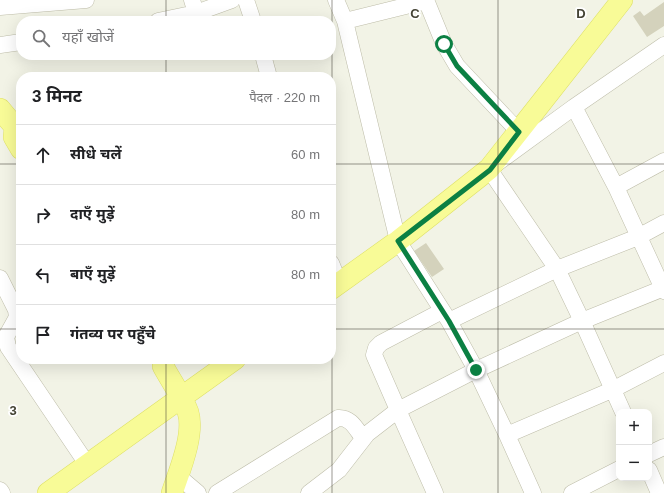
<!DOCTYPE html>
<html lang="hi">
<head>
<meta charset="utf-8">
<style>
	body { margin:0; font-family:Arial,"Noto Sans Devanagari",sans-serif; background:#f6f6f6; color:#202124 }
	.controls { position:absolute; right:12px; bottom:12px; display:grid; overflow:hidden; border-radius:8px; box-shadow:0 4px 16px #0002 }
	.controls button { width:36px; height:36px; display:grid; place-items:center; padding:0; border:0; border-bottom:1px solid #e0e0e0; background:#fff; color:#202124; font:20px sans-serif }
	.stop { position:absolute; width:12px; height:12px; margin:-9px; border:3px solid #0b8043; border-radius:50%; background:#fff }
	.stop.end { background:#0b8043; border-color:#fff; box-shadow:0 1px 4px #0008 }
	.list { margin:0; padding:0; list-style:none }
	h2 { display:flex; justify-content:space-between; align-items:center; height:52px; margin:0; padding:0 16px; font-size:17px }
	h2 small { font-size:13px; font-weight:400; color:#757577 }
	.list li { display:grid; grid-template-columns:26px 1fr auto; gap:12px; align-items:center; box-sizing:border-box; height:60px; padding:0 16px; border-top:1px solid #e0e0e0 }
	.list b { display:block; font-size:15px; white-space:nowrap }
	.list em { font-size:13px; font-style:normal; color:#757577 }
	.icon { flex:none; width:22px; height:22px; fill:none; stroke:currentColor; stroke-width:2; stroke-linecap:round; stroke-linejoin:round }
	.map { position:relative; flex:none; width:664px; height:493px; overflow:hidden }
	.search { position:absolute; background:#fff; box-shadow:0 4px 16px #0002; left:16px; top:16px; width:320px; height:44px; display:flex; align-items:center; gap:10px; box-sizing:border-box; padding:0 14px; border-radius:16px; color:#757577; font-size:15px }
	.panel { position:absolute; background:#fff; box-shadow:0 4px 16px #0002; left:16px; top:72px; width:320px; height:292px; border-radius:16px }
	.map>svg:first-child { display:block }
</style>
</head>
<body>
<div class="map">
<svg width="664" height="493" viewBox="0 0 664 493">
	<rect width="100%" height="100%" fill="#f2f3e6"/>
	<path fill="#d4d2bc" d="M664 2V26L647 37 633 16 640 11 644 16Z
		M426 243 444 269 432 277 414 251Z"/>
	<g fill="none" stroke-linecap="round" stroke-linejoin="round">
		<g stroke="#bebda9" stroke-width="17">
			<path id="minor" d="M192 0 196 13 232 0
				M246 0 253 21
				M336 0 345 21 398 241 449 321 476 370 507 435 614 389 664 363
				M426 0 444 44 457 66 519 132
				M0 7 86 0
				M158 21 196 13
				M345 21 426 1
				M0 45 21 42
				M263 55 269 77
				M574 107 616 187 664 291
				M616 187 664 161
				M331 263 339 283
				M0 278 16 310 17 317 6 337 8 347 87 464
				M449 321 557 269 638 237 664 223
				M623 412 582 321 664 288
				M507 435 533 493
				M649 454 664 447
				M649 470 659 493
				M178 476 198 493
				M0 490 2 493
				M217 493 338 418C351 417 356 429 363 438
				M309 493 339 470 367 434 398 410 374 355 376 348 381 343 442 311
				M435 493 398 410 476 370 582 321 557 269 489 169 574 107 664 45
				M572 493 619 469"/>
		</g>
		<g stroke="#dee067" stroke-width="22">
			<path id="major" d="M0 109 15 127 21 130
				M15 127 14 137 21 149
				M331 289 398 241 489 169 622 0
				M164 359 163 366C171 381 182 396 188 412 195 434 179 472 172 493
				M48 493 235 359"/>
		</g>
		<use href="#minor" stroke="#fff" stroke-width="16"/>
		<use href="#major" stroke="#f8fb97" stroke-width="21"/>
	</g>
	<g fill="none" stroke-linecap="round" stroke-linejoin="round">
		<path stroke="#0b8043" stroke-width="5" d="M444 44 457 66 519 132 490 170 398 241 449 321 476 370"/>
	</g>
	<path fill="none" stroke="#454436" stroke-width="1" stroke-opacity="0.55" d="M166 0V21M332 0V493M498 0V493M166 55V77M0 164H21M331 164H664M0 329H21M331 329H664M166 359V493"/>
	<g font-size="13" text-anchor="middle" font-weight="bold" fill="#454436" stroke="#fff" stroke-width="3.5" stroke-linejoin="round" paint-order="stroke">
		<text x="415" y="18">C</text>
		<text x="581" y="18">D</text>
		<text x="13" y="415">3</text>
	</g>
</svg>
<div class="controls">
<button>+</button>
<button>−</button>
</div>
<div class="stop" style="left:444px;top:44px"></div>
<div class="stop end" style="left:476px;top:370px"></div>
<div class="search"><svg class="icon" aria-label="search" viewBox="0 0 24 24"><circle cx="10" cy="10" r="6"/><path d="M15 15l6 6"/></svg>यहाँ खोजें</div>
<section class="panel">
<h2>3 मिनट<small>पैदल · 220 m</small></h2>
<ul class="list">
<li><svg class="icon" aria-label="ahead" viewBox="0 0 24 24"><path d="M12 20V5M6 11l6-6 6 6"/></svg><div><b>सीधे चलें</b></div><em>60 m</em></li>
<li><svg class="icon" aria-label="right" viewBox="0 0 24 24"><path d="M7 20v-9h11M14 6l5 5-5 5"/></svg><div><b>दाएँ मुड़ें</b></div><em>80 m</em></li>
<li><svg class="icon" aria-label="left" viewBox="0 0 24 24"><path d="M17 20v-9H6M10 6l-5 5 5 5"/></svg><div><b>बाएँ मुड़ें</b></div><em>80 m</em></li>
<li><svg class="icon" aria-label="arrive" viewBox="0 0 24 24"><path d="M6 21V4h12l-3 4 3 4H6"/></svg><div><b>गंतव्य पर पहुँचे</b></div></li>
</ul>
</section>
</div>
</body>
</html>
